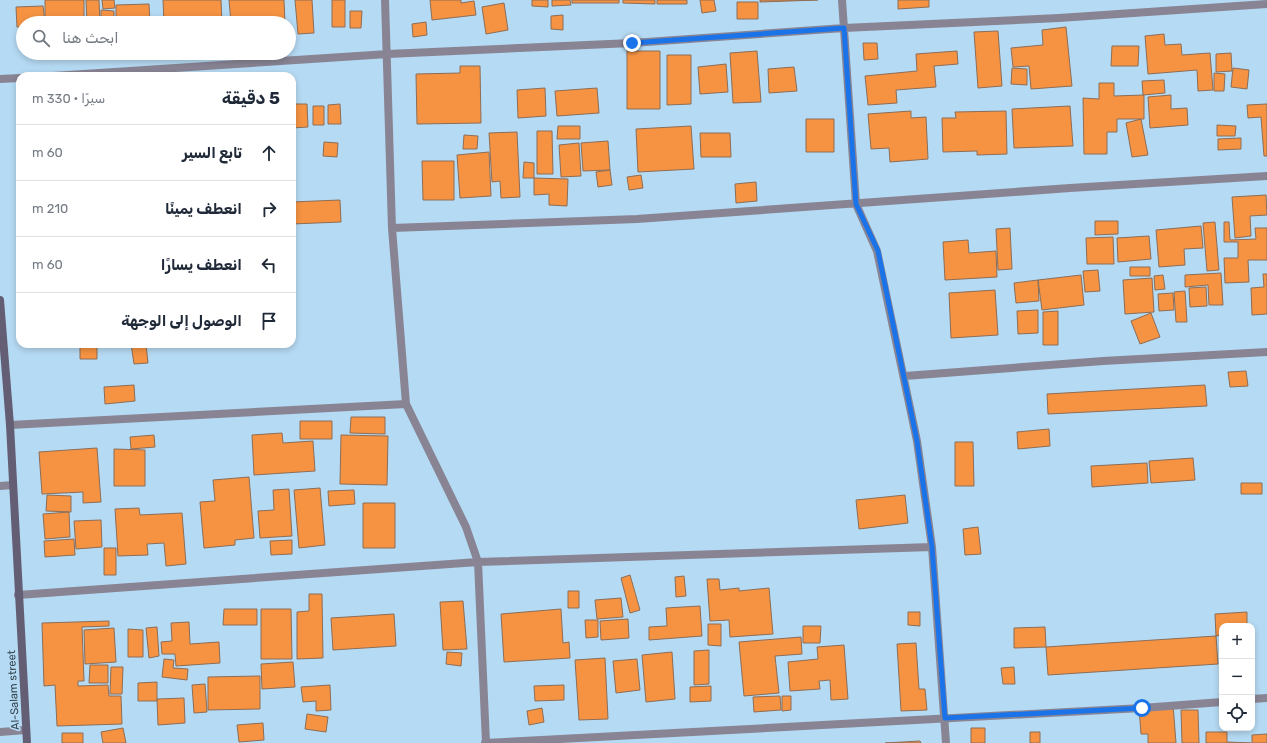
<!DOCTYPE html>
<html lang="ar">
<head>
<meta charset="utf-8">
<style>
	body { margin:0; font-family:Rubik,"Noto Sans Arabic",sans-serif; background:#f6f6f7; color:#1f2937; direction:rtl }
	.controls { position:absolute; right:12px; bottom:12px; display:grid; overflow:hidden; border-radius:8px; box-shadow:0 2px 6px #0003 }
	.controls button { width:36px; height:36px; display:grid; place-items:center; padding:0; border:0; border-bottom:1px solid #e0e1e3; background:#fff; color:#1f2937; font:20px sans-serif }
	.stop { position:absolute; width:12px; height:12px; margin:-9px; border:3px solid #1a73e8; border-radius:50%; background:#fff }
	.stop.end { background:#1a73e8; border-color:#fff; box-shadow:0 1px 4px #0008 }
	.list { margin:0; padding:0; list-style:none }
	h2 { display:flex; justify-content:space-between; align-items:center; height:52px; margin:0; padding:0 16px; font-size:17px }
	h2 small { font-size:13px; font-weight:400; color:#747a83 }
	.list li { display:grid; grid-template-columns:26px 1fr auto; gap:12px; align-items:center; box-sizing:border-box; height:56px; padding:0 16px; border-top:1px solid #e0e1e3 }
	.list b { display:block; font-size:15px; white-space:nowrap }
	.list em { font-size:13px; font-style:normal; color:#747a83 }
	.icon { flex:none; width:22px; height:22px; fill:none; stroke:currentColor; stroke-width:2; stroke-linecap:round; stroke-linejoin:round }
	.map { position:relative; flex:none; width:1267px; height:743px; overflow:hidden; direction:ltr }
	.search { position:absolute; background:#fff; box-shadow:0 2px 6px #0003; left:16px; top:16px; width:280px; height:44px; display:flex; align-items:center; gap:10px; box-sizing:border-box; padding:0 14px; border-radius:22px; color:#747a83; font-size:15px }
	.panel { position:absolute; background:#fff; box-shadow:0 2px 6px #0003; left:16px; top:72px; width:280px; height:276px; border-radius:12px; direction:rtl }
	.map>svg:first-child { display:block }
</style>
</head>
<body>
<div class="map">
<svg width="1267" height="743" viewBox="0 0 1267 743">
	<rect width="100%" height="100%" fill="#b5daf3"/>
	<path fill="#f59342" stroke="#8d6d57" d="M45 0H84V19H45Z
		M86 0H99L100 23H87Z
		M102 0H114L115 8 103 9Z
		M163 0H221L222 23H164Z
		M229 0H284L285 23H231Z
		M295 0H312L314 33 298 34Z
		M332 0H345V27H332Z
		M430 0H461V3L474 1 476 15 432 20Z
		M532 0H548V7L532 6Z
		M552 0H570L571 5 552 6Z
		M572 0H619V3H572Z
		M623 0H655V4L623 3Z
		M657 0H687V4H657Z
		M700 0H714L716 11 702 13Z
		M760 0H818L760 2Z
		M898 0H929V7L898 9Z
		M737 2H758V19H737Z
		M504 3 508 30 486 34 482 7Z
		M149 4 150 23H116V5Z
		M43 6 45 23H23V27H17L16 7Z
		M101 10 114 11V23H101Z
		M350 11H362L361 28H350Z
		M563 15V30L551 29V16Z
		M426 22 427 35 413 37 412 24Z
		M1066 27 1072 86 1031 89 1029 66 1013 67 1011 48 1043 45 1042 30Z
		M998 31 1002 86 978 88 974 32Z
		M1164 34 1165 45 1181 44 1182 55 1210 53 1213 90 1198 91 1197 70 1148 74 1145 36Z
		M863 43H877L878 59 864 60Z
		M1112 46H1139L1138 66H1111Z
		M627 51H660V109H627Z
		M757 51 761 102 733 103 730 53Z
		M957 51 958 64 934 66 936 87 896 90 897 103 868 105 865 76 917 71 916 54Z
		M84 53H101V57L84 58Z
		M1231 53 1232 71 1216 72V54Z
		M667 55H691V104L667 105Z
		M726 64 728 92 700 94 698 67Z
		M460 66H480L481 123 417 124 416 74 460 73Z
		M794 67 797 91 769 93 768 69Z
		M1012 68 1027 69V85L1011 84Z
		M1233 68 1249 70 1247 89 1231 87Z
		M1214 73 1225 74 1224 91H1214Z
		M1164 80 1165 93 1143 95 1142 81Z
		M1099 83H1114V96L1144 95V119H1117V132H1107V154H1084L1083 98 1099 99Z
		M545 88 546 116 518 118 517 90Z
		M597 88 599 113 557 116 555 91Z
		M1171 95V109L1187 108 1188 125 1150 128 1148 97Z
		M292 104H307L308 127 292 128Z
		M340 104 341 124H328V105Z
		M1267 104V156H1264L1261 117 1248 118 1247 105Z
		M313 106H324V125H313Z
		M1070 106 1073 146 1014 148 1012 109Z
		M911 111V118L926 117 928 159 890 162 889 148 871 149 868 114Z
		M1006 111 1007 154 977 155V151L943 152 942 118H956L955 112Z
		M806 119H834V152H806Z
		M1141 119 1148 155 1132 157 1126 123Z
		M1217 125 1236 126 1235 136H1217Z
		M558 126H580V139H557Z
		M691 126 694 169 638 172 636 129Z
		M537 131H552L553 174H537Z
		M517 132 520 197 501 198 500 181 492 182 489 133Z
		M700 133H730L731 157H701Z
		M464 135 478 136 477 149H463Z
		M1241 138V149L1218 150V139Z
		M608 141 610 170 583 171 581 143Z
		M324 142 338 143 337 157 323 156Z
		M579 143 581 176 561 177 559 145Z
		M489 152 491 196 460 198 457 155Z
		M422 161H454V200H423Z
		M524 162 534 163V178H523Z
		M610 170 612 185 598 187 596 172Z
		M641 175 643 188 629 190 627 177Z
		M534 178 568 179 567 206 549 205V194L534 195Z
		M756 182 757 201 736 203 735 184Z
		M1266 195 1267 215 1250 216 1251 236 1235 238 1232 197Z
		M340 200 341 222 292 224V202Z
		M1095 221H1118V234L1095 235Z
		M1215 222 1219 270 1207 271 1203 223Z
		M1224 222H1229L1230 240 1256 239 1255 228H1267V260H1248L1249 282 1225 283 1224 258H1238V242H1224Z
		M1201 226 1203 248 1184 249 1185 265 1159 267 1156 230Z
		M1010 228 1012 269 998 270 996 229Z
		M1149 236 1151 259 1118 262 1117 238Z
		M1113 237 1114 264H1087L1086 238Z
		M968 240 969 253 996 251 997 277 945 280 943 242Z
		M1130 267H1150V276H1130Z
		M1098 270 1100 291 1085 292 1083 271Z
		M1221 273 1223 305H1209L1208 285 1185 287V275Z
		M1263 274H1267V314L1252 315 1251 288 1264 287Z
		M1081 275 1084 305 1042 310 1038 280Z
		M1163 275 1165 289 1155 290 1154 276Z
		M1152 278 1154 312 1125 314 1123 280Z
		M1038 280 1039 301 1016 303 1014 283Z
		M1206 287 1207 306 1190 307 1189 288Z
		M995 290 998 335 951 338 949 293Z
		M1185 291 1187 322H1176L1174 292Z
		M1173 293 1174 310 1159 311 1158 294Z
		M1038 310V333L1018 334 1017 311Z
		M1058 311V345H1043V312Z
		M1151 313 1160 337 1140 344 1131 321Z
		M131 344H146L148 363 134 364Z
		M80 345H97V359H80Z
		M1246 371 1248 386 1230 387 1228 372Z
		M134 385 135 401 105 404 104 387Z
		M1205 385 1207 406 1048 414 1047 394Z
		M351 417H385V434L350 433Z
		M300 421H332V439H300Z
		M1049 429 1050 446 1018 449 1017 432Z
		M282 433 283 443 313 441 315 471 254 475 252 435Z
		M154 435 155 447 131 449 130 437Z
		M341 435 388 436 387 485 340 484Z
		M955 442H973L974 486H955Z
		M97 448 101 502 83 503V492L42 494 39 452Z
		M114 449 145 450V486H114Z
		M1193 458 1195 480 1151 483 1149 461Z
		M1147 463 1148 483 1092 487 1091 466Z
		M249 477 254 538 235 540V545L204 548 200 502 215 501 213 480Z
		M1241 483H1262V494H1241Z
		M320 488 325 545 299 548 294 490Z
		M289 489 292 536 260 538 258 511 274 510 273 490Z
		M354 490 355 504 329 506 328 491Z
		M47 495 71 496V512L46 511Z
		M905 495 908 523 859 529 856 500Z
		M363 503H395V548H363Z
		M139 508 140 515 182 513 186 564 166 566 164 543 147 544 148 555 118 556 115 509Z
		M69 512 70 537 45 539 43 514Z
		M101 520 102 547 76 549 74 521Z
		M978 527 981 554 965 555 963 529Z
		M74 539 75 555 45 557 44 541Z
		M292 540V554L271 555 270 541Z
		M104 548H116V575H104Z
		M630 575 640 610 630 613 621 578Z
		M684 576 686 596 676 597 675 577Z
		M707 579H719L720 590 739 588V591L769 588 773 634 730 637 729 620 710 621Z
		M568 591H579V608H568Z
		M309 594H322L323 658 297 659V612L309 611Z
		M621 598 623 617 597 619 595 600Z
		M463 601 467 649 443 650 440 602Z
		M700 606 702 636 649 640V627L667 626 666 608Z
		M224 609H257V625H223Z
		M261 609H291L292 659H261Z
		M561 609 563 643 569 642 570 658 504 662 501 614Z
		M908 612H920V626L908 625Z
		M1247 612V626H1222V635L1216 636 1215 614Z
		M394 614 396 646 333 650 331 618Z
		M628 619 629 638 601 640 600 621Z
		M585 620H598V637L586 638Z
		M109 621V626L82 627 84 681H78V686L108 685 109 696H121L122 724 57 726 55 685 44 686 42 623Z
		M189 622 190 644 219 642 220 663 176 666 175 654H162L161 642 172 641 171 623Z
		M708 624H721V646L708 645Z
		M803 626H821L820 643H803Z
		M157 627 159 656 149 658 146 628Z
		M1045 627 1046 647 1014 648V628Z
		M114 628 116 662 85 664 84 630Z
		M128 629 143 630V657H128Z
		M1216 636 1218 664 1048 675 1046 647Z
		M801 637 802 654 775 656 779 693 744 696 739 642Z
		M916 643 919 689H925L927 710 901 711 897 644Z
		M844 645 848 699 831 700 830 680 819 681 820 689 790 691 788 662 818 659 817 647Z
		M709 650V684L694 685V651Z
		M447 652 462 653 461 666 446 664Z
		M672 652 675 699 646 702 642 655Z
		M605 658 608 719 579 720 575 660Z
		M164 659 174 660 173 668 188 669 187 680 162 677Z
		M637 659 640 690 616 693 613 661Z
		M293 662 295 687 262 689 261 664Z
		M90 665H108V683H89Z
		M111 667H123L122 694H110Z
		M1014 667 1015 684H1003L1001 668Z
		M260 676V709L208 710V677Z
		M157 682V701H138V683Z
		M205 684 207 712 194 713 192 685Z
		M330 685 331 710 316 711V701L303 702 301 687Z
		M564 685V700L535 701 534 686Z
		M711 686V701L690 702V687Z
		M780 696 781 710 754 712 753 697Z
		M782 696H791V710L782 711Z
		M184 698 185 723 158 725 157 699Z
		M1173 705 1176 743H1148V734H1141L1139 708Z
		M542 708 544 722 529 725 527 711Z
		M1181 710H1198L1199 743H1182Z
		M307 714 328 717 326 732 305 729Z
		M263 723 264 740 239 742 237 725Z
		M123 728 126 743H103L101 732Z
		M971 728H985V743H971Z
		M1030 732H1040V743H1030Z
		M1206 732H1227V742L1251 743H1206Z
		M62 733H83V743H62Z
		M1267 734V743H1252V735Z
		M920 741 921 743H885Z"/>
	<g fill="none" stroke-linecap="round" stroke-linejoin="round">
		<path stroke="#888494" stroke-width="8" d="M385 0 392 228 406 404 466 527 478 562 486 743
			M842 0 856 204 877 251 917 441 932 547 946 743
			M53 76 388 54 632 43 844 28 1059 18 1267 4
			M0 79 20 78
			M392 228 637 219 1070 188 1267 176
			M905 376 1103 361 1267 352
			M10 425 406 404
			M0 486 13 485
			M18 595 478 562 932 547
			M1252 699 1267 698
			M0 732 26 730
			M485 743 1142 708 1222 702"/>
		<path stroke="#645e74" stroke-width="8" d="M0 300 10 425 27 743"/>
	</g>
	<g fill="none" stroke-linecap="round" stroke-linejoin="round">
		<path stroke="#1a73e8" stroke-width="5" d="M632 43 844 28 856 204 878 251 917 441 932 547 945 718 1142 708"/>
	</g>
	<g text-anchor="middle" stroke-width="3.5" stroke-linejoin="round" paint-order="stroke">
		<g font-size="11" fill="#303f49" stroke="#b5daf3">
			<text transform="translate(13 690) rotate(-93)" y="4">Al-Salam street</text>
		</g>
	</g>
</svg>
<div class="controls">
<button>+</button>
<button>−</button>
<button><svg class="icon" aria-label="locate" viewBox="0 0 24 24"><circle cx="12" cy="12" r="6"/><path d="M12 2v4M12 18v4M2 12h4M18 12h4"/></svg></button>
</div>
<div class="stop" style="left:1142px;top:708px"></div>
<div class="stop end" style="left:632px;top:43px"></div>
<div class="search"><svg class="icon" aria-label="search" viewBox="0 0 24 24"><circle cx="10" cy="10" r="6"/><path d="M15 15l6 6"/></svg>ابحث هنا</div>
<section class="panel">
<h2>5 دقيقة<small>سيرًا · 330 m</small></h2>
<ul class="list">
<li><svg class="icon" aria-label="ahead" viewBox="0 0 24 24"><path d="M12 20V5M6 11l6-6 6 6"/></svg><div><b>تابع السير</b></div><em>60 m</em></li>
<li><svg class="icon" aria-label="right" viewBox="0 0 24 24"><path d="M7 20v-9h11M14 6l5 5-5 5"/></svg><div><b>انعطف يمينًا</b></div><em>210 m</em></li>
<li><svg class="icon" aria-label="left" viewBox="0 0 24 24"><path d="M17 20v-9H6M10 6l-5 5 5 5"/></svg><div><b>انعطف يسارًا</b></div><em>60 m</em></li>
<li><svg class="icon" aria-label="arrive" viewBox="0 0 24 24"><path d="M6 21V4h12l-3 4 3 4H6"/></svg><div><b>الوصول إلى الوجهة</b></div></li>
</ul>
</section>
</div>
</body>
</html>
